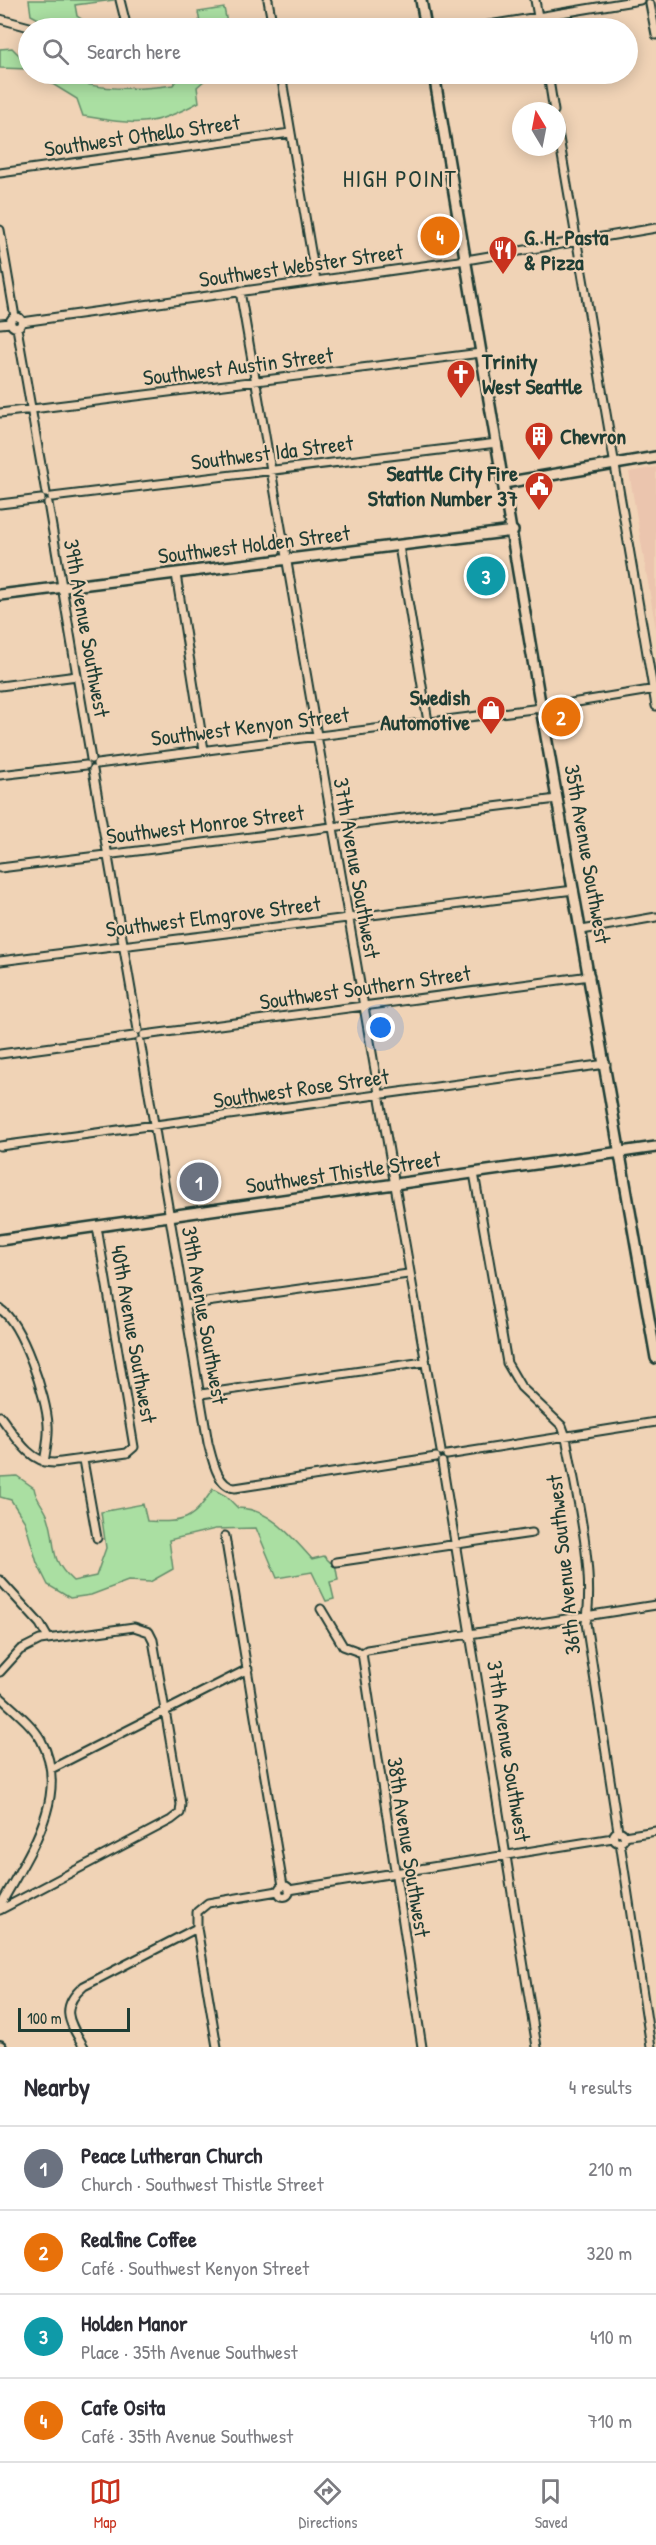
<!DOCTYPE html>
<html lang="en">
<head>
<meta charset="utf-8">
<style>
	body { margin:0; font-family:"Patrick Hand",sans-serif; background:#f7f7f7; color:#2b2b33 }
	.compass { position:absolute; left:512px; top:102px; width:54px; height:54px; border-radius:50%; background:#fff; box-shadow:0 3px 15px #0003; rotate:350deg }
	.scale { position:absolute; left:18px; bottom:15px; width:112px; box-sizing:border-box; padding-left:6px; border:3px solid #1f3d34; border-top:0; font-size:16px; line-height:21px; white-space:nowrap; color:#1f3d34; -webkit-text-stroke:4px #f0d3b6; paint-order:stroke }
	.you { position:absolute; left:381px; top:1028px; width:21px; height:21px; margin:-15px; border:4px solid #fff; border-radius:50%; background:#1a73e8; box-shadow:0 0 0 9px #1a73e833 }
	.badge { display:grid; place-items:center; width:39px; height:39px; border-radius:50%; background:#c8321e; color:#fff; font-size:20px; font-weight:700 }
	.pin { position:absolute; translate:-50% -50%; border:3px solid #fff; box-shadow:0 2px 6px #0006 }
	.list { margin:0; padding:0; list-style:none }
	h2 { display:flex; justify-content:space-between; align-items:center; height:78px; margin:0; padding:0 24px; font-size:26px }
	h2 small { font-size:20px; font-weight:400; color:#7c7c81 }
	.list li { display:grid; grid-template-columns:39px 1fr auto; gap:18px; align-items:center; box-sizing:border-box; height:84px; padding:0 24px; border-top:2px solid #e1e1e2 }
	.list b { display:block; font-size:22px; white-space:nowrap }
	.list p { margin:0; font-size:20px; white-space:nowrap; color:#7c7c81 }
	.list em { font-size:20px; font-style:normal; color:#7c7c81 }
	.icon { flex:none; width:33px; height:33px; fill:none; stroke:currentColor; stroke-width:2; stroke-linecap:round; stroke-linejoin:round }
	.map { position:relative; flex:none; width:656px; height:2047px; overflow:hidden }
	.search { position:absolute; background:#fff; box-shadow:0 3px 15px #0003; left:18px; right:18px; top:18px; height:66px; display:flex; align-items:center; gap:15px; box-sizing:border-box; padding:0 21px; border-radius:33px; color:#7c7c81; font-size:22px }
	.sheet { height:414px; background:#fff }
	nav { display:flex; justify-content:space-around; align-items:center; box-sizing:border-box; height:84px; border-top:2px solid #e1e1e2; background:#fff; font-size:16px; color:#7c7c81 }
	nav a { display:grid; justify-items:center; gap:3px }
	nav .on { color:#c8321e }
	.map>svg:first-child { display:block }
</style>
</head>
<body>
<div class="map">
<svg width="656" height="2047" viewBox="0 0 656 2047">
	<rect width="100%" height="100%" fill="#f0d3b6"/>
	<filter id="ink" filterUnits="userSpaceOnUse"><feTurbulence type="fractalNoise" baseFrequency=".0167" numOctaves="2"/><feDisplacementMap in="SourceGraphic" scale="12" xChannelSelector="R" yChannelSelector="G"/><feConvolveMatrix kernelMatrix="1 2 1 2 8 2 1 2 1" color-interpolation-filters="sRGB"/></filter>
	<g filter="url(#ink)">
		<path fill="#ebc5ae" d="M656 467V629L629 472Z"/>
		<path fill="#aadfa2" stroke="#648e6b" stroke-width="1.5" d="M29 0H114L75 5 77 16 95 28H55L31 15Z
			M224 8 228 28H201L198 12Z
			M12 48 20 56 28 55V69L0 68V49Z
			M36 74H66C86 93 146 89 173 85L180 74H206V79L197 87 199 102C152 128 135 125 83 116L77 99Z
			M17 1476 34 1488C36 1500 44 1506 48 1517 58 1547 47 1557 73 1581L96 1576 106 1548 101 1512 143 1504 147 1521C185 1523 192 1521 213 1489L226 1496 238 1508C269 1508 292 1537 312 1559L324 1556 330 1562 335 1563 338 1580 330 1582 334 1599 326 1601 312 1572 277 1578 256 1528 215 1529 169 1540 173 1569 150 1582 128 1581 91 1595 70 1598 48 1585 37 1563 25 1522 11 1500 0 1497V1477Z"/>
		<g fill="none" stroke-linecap="round" stroke-linejoin="round">
			<g stroke="#1f3d34" stroke-width="11">
				<path id="street" d="M120 0 127 28
					M268 0 273 28
					M535 0 540 28
					M650 4 656 35
					M0 19 33 28
					M471 28 640 0
					M281 74 316 281
					M548 74 554 111
					M557 126 656 706
					M0 173 290 133
					M0 230 15 317
					M240 291 441 1451
					M10.5 322a5.5 5.5 0 1 1 11 0a5.5 5.5 0 1 1-11 0Z
					M22 322 466 260 656 228
					M0 324 11 323
					M17 328 46 493
					M0 413 481 353
					M52 497 497 443
					M48 503 91 759
					M0 504 41 499
					M399 546 428 722
					M176 574 204 750
					M0 686 77 676
					M97 764 541 708 656 689
					M93 770 138 1030
					M0 775 86 765
					M0 868 557 799
					M582 930 656 917
					M0 961 574 890
					M144 1035 590 976
					M140 1041 208 1443C212 1457 217 1487 235 1488L436 1457
					M0 1054 134 1036
					M0 1146 606 1064
					M474 1173 507 1363 521 1387 562 1426 566 1437C575 1488 596 1573 586 1623L618 1831
					M185 1305 408 1274
					M0 1309C22 1323 47 1398 48 1425 49 1438 46 1450 44 1462
					M201 1394 424 1362
					M0 1416C14 1434 29 1463 54 1463L127 1453 134 1447 97 1227
					M447 1455 656 1422
					M83 1460 97 1538
					M442 1462 537 2047
					M225 1536 283 1886
					M336 1562 532 1533
					M0 1580 40 1624 48 1638
					M321 1609 343 1646 362 1653
					M362 1653 422 2047
					M362 1653 367 1650 656 1605
					M0 1672 20 1650 40 1640 134 1627 149 1632 153 1640 181 1804 180 1813 171 1820 0 1910
					M0 1697C14 1710 32 1724 41 1740 72 1797 26 1857 0 1906
					M51 1769 248 1669
					M613.5 1837a5.5 5.5 0 1 1 11 0a5.5 5.5 0 1 1-11 0Z
					M624 1836 656 1831
					M620 1842 651 2047
					M278.5 1891a5.5 5.5 0 1 1 11 0a5.5 5.5 0 1 1-11 0Z
					M289 1890 613 1838
					M197 1928 217 2047
					M84 2047C70 2023 58 2008 84 1986L197 1928V1912L208 1903 278 1891"/>
			</g>
			<g stroke="#1f3d34" stroke-width="14">
				<path id="secondary" d="M421 0 426 28
					M434 74 541 708 656 1358
					M504 483 656 457
					M0 595 513 531
					M0 1240 656 1147
					M0 2046 1 2047"/>
			</g>
			<use href="#street" stroke="#f0d3b6" stroke-width="7"/>
			<use href="#secondary" stroke="#f0d3b6" stroke-width="9"/>
		</g>
	</g>
	<defs>
		<g id="restaurant-pin" transform="scale(1.5)"><path d="M0 17L-7.5 6A9.5 9.5 0 1 1 7.5 6Z" fill="#c8321e" stroke="#f0d3b6"/><path d="M-5-6h1v4h1v-4h1v4h1v-4h1v5L-1.5 .5V6h-2V.5L-5-1ZM5-6V6H3V1.5H1.5Q1.5-4 5-6Z" fill="#fff"/></g>
		<g id="church-pin" transform="scale(1.5)"><path d="M0 17L-7.5 6A9.5 9.5 0 1 1 7.5 6Z" fill="#c8321e" stroke="#f0d3b6"/><path d="M-1.2-6h2.4v3.5h3.3v2.4h-3.3V6h-2.4V-.1h-3.3v-2.4h3.3Z" fill="#fff"/></g>
		<g id="building-pin" transform="scale(1.5)"><path d="M0 17L-7.5 6A9.5 9.5 0 1 1 7.5 6Z" fill="#c8321e" stroke="#f0d3b6"/><path d="M-4-6H4V6H1V3H-1V6H-4ZM-2.5-4.3h1.7v1.8h-1.7ZM.8-4.3h1.7v1.8H.8ZM-2.5-1h1.7V.8h-1.7ZM.8-1h1.7V.8H.8Z" fill="#fff"/></g>
		<g id="civic-pin" transform="scale(1.5)"><path d="M0 17L-7.5 6A9.5 9.5 0 1 1 7.5 6Z" fill="#c8321e" stroke="#f0d3b6"/><path d="M-.6-6.5H3V-4.5H.6V-3L4-1V1h2V6H-6V1h2V-1L-.6-3ZM-1.2 2.5V6h2.4V2.5Z" fill="#fff"/></g>
		<g id="shop-pin" transform="scale(1.5)"><path d="M0 17L-7.5 6A9.5 9.5 0 1 1 7.5 6Z" fill="#c8321e" stroke="#f0d3b6"/><path d="M-5-2.5h2.3a2.7 3.5 0 0 1 5.4 0H5L5.5 6h-11ZM-1.5-2.5h3a1.5 2.3 0 0 0-3 0Z" fill="#fff"/></g>
	</defs>
	<g fill-rule="evenodd">
		<use href="#restaurant-pin" x="503" y="250"/>
		<use href="#church-pin" x="461" y="374"/>
		<use href="#building-pin" x="539" y="436"/>
		<use href="#civic-pin" x="539" y="486"/>
		<use href="#shop-pin" x="491" y="710"/>
	</g>
	<g text-anchor="middle" stroke-width="4.5" stroke-linejoin="round" paint-order="stroke">
		<g font-size="22" fill="#1f3d34" stroke="#f0d3b6">
			<text transform="translate(142 135) rotate(-8)" y="8">Southwest Othello Street</text>
			<text transform="translate(301 265) rotate(-8)" y="8">Southwest Webster Street</text>
			<text transform="translate(238 366) rotate(-7)" y="8">Southwest Austin Street</text>
			<text transform="translate(272 452) rotate(-7)" y="8">Southwest Ida Street</text>
			<text transform="translate(254 544) rotate(-7)" y="8">Southwest Holden Street</text>
			<text transform="translate(87 628) rotate(80)" y="8">39th Avenue Southwest</text>
			<text transform="translate(250 726) rotate(-7)" y="8">Southwest Kenyon Street</text>
			<text transform="translate(205 824) rotate(-7)" y="8">Southwest Monroe Street</text>
			<text transform="translate(588 854) rotate(80)" y="8">35th Avenue Southwest</text>
			<text transform="translate(357 868) rotate(80)" y="8">37th Avenue Southwest</text>
			<text transform="translate(213 916) rotate(-7)" y="8">Southwest Elmgrove Street</text>
			<text transform="translate(365 987) rotate(-8)" y="8">Southwest Southern Street</text>
			<text transform="translate(301 1088) rotate(-8)" y="8">Southwest Rose Street</text>
			<text transform="translate(343 1172) rotate(-8)" y="8">Southwest Thistle Street</text>
			<text transform="translate(205 1315) rotate(80)" y="8">39th Avenue Southwest</text>
			<text transform="translate(134 1334) rotate(80)" y="8">40th Avenue Southwest</text>
			<text transform="translate(563 1565) rotate(-96)" y="8">36th Avenue Southwest</text>
			<text transform="translate(509 1751) rotate(81)" y="8">37th Avenue Southwest</text>
			<text transform="translate(409 1847) rotate(81)" y="8">38th Avenue Southwest</text>
		</g>
		<g font-size="22" font-weight="bold" fill="#1f3d34" stroke="#f0d3b6" text-anchor="start">
			<text x="524" y="245">G. H. Pasta<tspan x="524" dy="25">&amp; Pizza</tspan></text>
			<text x="482" y="369">Trinity<tspan x="482" dy="25">West Seattle</tspan></text>
			<text x="560" y="444">Chevron</text>
			<text x="518" y="481" text-anchor="end">Seattle City Fire<tspan x="518" dy="25">Station Number 37</tspan></text>
			<text x="470" y="705" text-anchor="end">Swedish<tspan x="470" dy="25">Automotive</tspan></text>
		</g>
		<g font-size="24" letter-spacing="1.5" fill="#1f3d34" stroke="#f0d3b6">
			<text x="400" y="187">HIGH POINT</text>
		</g>
	</g>
</svg>
<svg class="compass" viewBox="-18 -18 36 36"><path d="M0-13l5 13h-10z" fill="#e53935"/><path d="M0 13l5-13h-10z" fill="#7c7c81"/></svg>
<div class="scale">100 m</div>
<div class="you"></div>
<div class="pin badge" style="left:199px;top:1182px;background:#6b7280">1</div>
<div class="pin badge" style="left:561px;top:717px;background:#e8710a">2</div>
<div class="pin badge" style="left:486px;top:576px;background:#0f9aa8">3</div>
<div class="pin badge" style="left:440px;top:236px;background:#e8710a">4</div>
<div class="search"><svg class="icon" aria-label="search" viewBox="0 0 24 24"><circle cx="10" cy="10" r="6"/><path d="M15 15l6 6"/></svg>Search here</div>
</div>
<section class="sheet">
<h2>Nearby<small>4 results</small></h2>
<ul class="list">
<li><span class="badge" style="background:#6b7280">1</span><div><b>Peace Lutheran Church</b><p>Church · Southwest Thistle Street</p></div><em>210 m</em></li>
<li><span class="badge" style="background:#e8710a">2</span><div><b>Realfine Coffee</b><p>Café · Southwest Kenyon Street</p></div><em>320 m</em></li>
<li><span class="badge" style="background:#0f9aa8">3</span><div><b>Holden Manor</b><p>Place · 35th Avenue Southwest</p></div><em>410 m</em></li>
<li><span class="badge" style="background:#e8710a">4</span><div><b>Cafe Osita</b><p>Café · 35th Avenue Southwest</p></div><em>710 m</em></li>
</ul>
</section>
<nav>
<a class="on"><svg class="icon" aria-label="map" viewBox="0 0 24 24"><path d="M3 6l6-2 6 2 6-2v14l-6 2-6-2-6 2zM9 4v14M15 6v14"/></svg>Map</a>
<a><svg class="icon" aria-label="directions" viewBox="0 0 24 24"><path d="M12 3l9 9-9 9-9-9zM9 14v-3h6M13 9l2 2-2 2"/></svg>Directions</a>
<a><svg class="icon" aria-label="saved" viewBox="0 0 24 24"><path d="M7 4h10v16l-5-4-5 4z"/></svg>Saved</a>
</nav>
</body>
</html>
